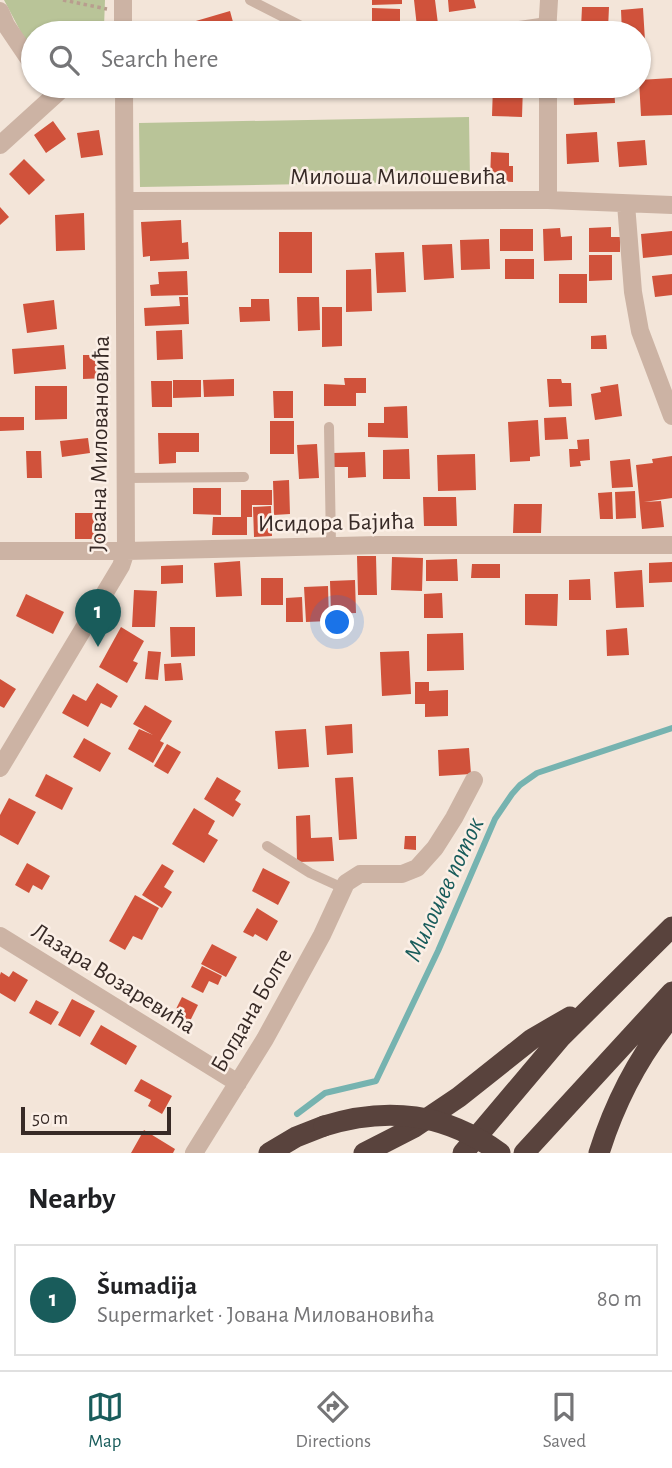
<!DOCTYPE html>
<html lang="en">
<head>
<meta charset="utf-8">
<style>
	body { margin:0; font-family:"Alegreya Sans",sans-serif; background:#f2f2f2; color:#202124 }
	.scale { position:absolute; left:21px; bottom:18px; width:150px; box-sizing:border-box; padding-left:7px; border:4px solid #372a26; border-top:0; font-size:19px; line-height:24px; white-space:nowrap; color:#372a26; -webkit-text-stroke:5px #fbefe6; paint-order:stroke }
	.you { position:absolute; left:338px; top:623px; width:24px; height:24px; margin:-18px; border:5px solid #fff; border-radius:50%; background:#1a73e8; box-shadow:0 0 0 10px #1a73e833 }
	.badge { display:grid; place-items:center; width:46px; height:46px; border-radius:50%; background:#195c5b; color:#fff; font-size:23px; font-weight:700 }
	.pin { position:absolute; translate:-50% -58px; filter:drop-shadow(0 2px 4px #0008) }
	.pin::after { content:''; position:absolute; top:37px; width:24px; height:21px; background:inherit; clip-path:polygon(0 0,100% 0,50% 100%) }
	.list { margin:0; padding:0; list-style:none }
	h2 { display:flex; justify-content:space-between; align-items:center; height:91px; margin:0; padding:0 28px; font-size:30px }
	h2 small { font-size:23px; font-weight:400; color:#757577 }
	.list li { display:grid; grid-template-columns:46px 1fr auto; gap:21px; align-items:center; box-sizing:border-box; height:112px; margin:0 14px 14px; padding:0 14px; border:2px solid #e0e0e0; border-radius:0px }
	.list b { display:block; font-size:26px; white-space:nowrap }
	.list p { margin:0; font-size:23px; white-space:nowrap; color:#757577 }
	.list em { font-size:23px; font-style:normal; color:#757577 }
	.icon { flex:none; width:38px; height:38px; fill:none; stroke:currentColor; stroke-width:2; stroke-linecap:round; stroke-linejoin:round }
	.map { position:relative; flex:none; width:672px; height:1153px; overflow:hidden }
	.search { position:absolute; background:#fff; box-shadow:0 2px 5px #0004; left:21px; right:21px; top:21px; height:77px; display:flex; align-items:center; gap:18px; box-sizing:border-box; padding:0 24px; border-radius:38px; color:#757577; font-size:26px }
	.sheet { height:217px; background:#fff }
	nav { display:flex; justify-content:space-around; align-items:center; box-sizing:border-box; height:98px; border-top:2px solid #e0e0e0; background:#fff; font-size:19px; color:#757577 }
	nav a { display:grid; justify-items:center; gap:4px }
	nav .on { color:#195c5b }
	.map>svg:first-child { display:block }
</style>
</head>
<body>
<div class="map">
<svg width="672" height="1153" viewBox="0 0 672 1153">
	<rect width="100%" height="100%" fill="#f3e5d9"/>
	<path fill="#b9c498" d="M4 0H105L104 27 100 33H33V48L24 38Z
		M469 117 470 181 140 187 139 123Z"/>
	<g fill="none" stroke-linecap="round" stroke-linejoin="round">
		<path stroke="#76b3b0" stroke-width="6" d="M297 1114 325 1093 376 1081 438 951 495 819 512 794 520 785 537 773 672 728"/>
	</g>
	<path fill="#d0523b" d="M372 0H402V4L372 5Z
		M414 0H435L438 24 417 27Z
		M448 0H474L476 8 449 12Z
		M582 7H609L608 29 581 28Z
		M372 8 400 9V33L372 32Z
		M643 8 645 41 639 42V33H622L621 10Z
		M230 11 236 33H174L172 28Z
		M672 78V115L641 116 639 80Z
		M493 86H523L522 117 492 116Z
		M573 86H614L615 103 574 105Z
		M53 121 66 139 46 153 34 135Z
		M99 130 103 155 81 158 77 133Z
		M597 132 599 162 567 164 566 134Z
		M645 140 647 165 619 167 617 142Z
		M491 152 509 153V166H513V182L490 181Z
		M24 159 45 180 29 195 9 174Z
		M0 207 9 217 0 225Z
		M84 213 85 250 56 251 55 215Z
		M181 220 182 243 188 242 189 259 150 261V256L143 257 141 222Z
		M611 227V237H620V252H589V228Z
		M560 228 561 237 572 236V260L544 261 543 229Z
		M500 229H533V251H500Z
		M672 231V255L643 258 641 234Z
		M279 232H312V273H279Z
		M489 239 490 269 461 270 460 240Z
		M452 244 454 278 424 280 422 245Z
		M404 252 406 292 377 293 375 253Z
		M589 255H612V280L589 281Z
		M505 259H534V279H505Z
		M371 269 372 311 346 312V270Z
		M187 271 188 295 151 296 150 285 159 284 158 272Z
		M559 274H587V303H559Z
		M672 274V295L655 297 652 276Z
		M179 297H188L189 324 145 326 144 308 180 306Z
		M297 297H319L320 330 298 331Z
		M251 299H269L270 321 240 322 239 307H251Z
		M54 300 57 329 27 333 23 304Z
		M322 307H342V346L322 347Z
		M182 330 183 359 157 360 156 331Z
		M606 335 607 349H591V336Z
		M64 345 66 369 14 374 12 349Z
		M83 355H108V378L83 379Z
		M344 378H366V393H356V406H324V384L345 385Z
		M234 379V396L204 397 203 380Z
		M547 379H561L562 383H571L572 406 549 407Z
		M173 380H201V397L173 398Z
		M151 381H172V407H152Z
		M618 384 622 416 595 420 591 394 601 392 600 387Z
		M35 386H67V419L35 420Z
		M273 391H293V418H274Z
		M407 406 408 438 368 437V423H384V407Z
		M0 417H24V430L0 431Z
		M566 417 568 439 545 440 544 418Z
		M538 420 540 456 530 457V461L510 462 508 422Z
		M270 421H294V454H270Z
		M158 433H199V452H176V463L159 464Z
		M88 438 90 453 62 457 60 441Z
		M589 439 590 460 580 461 581 466 570 467 569 449H578L577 440Z
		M317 444 319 478 299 479 297 445Z
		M409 449 410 479H383V450Z
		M26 451H41L42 478H27Z
		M365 452 366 477 348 478V467H333V453Z
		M475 454 476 490 438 491 437 455Z
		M672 456V498L644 502 661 501 664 527 642 529 636 465 653 463 652 459Z
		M630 459 633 487 612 488 610 461Z
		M289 480 290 514 274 515 273 481Z
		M193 488H221V515L193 514Z
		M241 490H272V505H252V517H247V535H212L213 517H241Z
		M635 491 636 518 616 519 615 492Z
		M612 492 613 519H600L598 493Z
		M423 497H456L457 526H424Z
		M514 504H542L541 533H513Z
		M271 506 272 536 254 537 253 507Z
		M75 513H101V539H75Z
		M357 556H376L377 595H358Z
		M392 557 423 558 422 591 391 590Z
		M457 559 458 581H426V560Z
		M240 561 242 596 216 597 214 563Z
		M672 562V582L649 583V563Z
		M472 564H500V578H471Z
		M183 565V583L161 584V566Z
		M642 570 644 607 616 608 614 572Z
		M261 578H283V605H261Z
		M590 579 591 600H569V580Z
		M355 580 356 613 331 614 330 581Z
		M328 586 329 621 306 622 304 587Z
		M134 590 157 591 155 627H132Z
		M442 593 443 618H424V594Z
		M26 594 64 612 53 634 16 616Z
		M525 594H558L557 626 525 625Z
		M302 597 303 622H286V598Z
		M121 627 144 641 133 661 138 663 127 683 99 667Z
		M170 627H195V656L171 657Z
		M627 628 629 655 607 656 606 630Z
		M463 633 464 670 427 671V634Z
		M148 651 161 652 158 680 145 679Z
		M409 651 411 694 382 696 380 652Z
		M181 663 183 680 165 681 164 664Z
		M0 679 16 689 4 708 0 706Z
		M415 682H429V691L448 690V716L425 717V704H415Z
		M97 683 118 696 111 708 101 703 88 727 62 713 73 694 86 701Z
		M145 705 172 721 160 741 164 743 153 763 128 749 139 729 153 735 133 724Z
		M352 724 353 753 327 755 325 726Z
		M306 729 309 767 278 769 275 731Z
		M84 738 111 753 100 772 73 757Z
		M167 744 181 752 168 774 154 766Z
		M469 748 471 774 439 776 438 750Z
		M46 774 73 788 62 810 35 796Z
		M217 777 241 791 235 800 241 804 233 817 204 799Z
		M353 777 357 839 339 840 335 778Z
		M9 798 36 812 18 845 0 835V815Z
		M194 808 215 821 208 834 218 840 204 863 172 844Z
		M310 815 311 838 332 837 334 861 297 862 296 816Z
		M405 836H416V850L404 849Z
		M27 863 50 876 42 890 33 885 29 893 15 885Z
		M162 864 174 871 164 887 172 892 162 908 142 895Z
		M263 868 290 882 278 905 252 891Z
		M135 895 159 908 142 940 133 936 125 950 109 941Z
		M257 908 278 921 267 941 255 934 253 937 243 932Z
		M212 944 237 957 226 977 201 964Z
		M202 966 222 976 218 985 209 981 203 993 191 987Z
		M13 971 28 980 15 1002 0 993V975L1 972 9 977Z
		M182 997 198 1005 187 1027 171 1019Z
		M72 999 95 1011 80 1037 58 1025Z
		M36 1000 59 1012 51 1025 29 1013Z
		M101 1025 137 1046 126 1065 90 1044Z
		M141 1079 172 1096 162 1114 148 1106 151 1100 134 1091Z
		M144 1130 175 1149 173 1153H131Z"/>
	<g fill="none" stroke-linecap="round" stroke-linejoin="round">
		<path stroke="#b89d8e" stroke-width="3.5" stroke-dasharray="3.5 3.5" stroke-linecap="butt" d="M63 0 107 9"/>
		<path stroke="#ccb3a4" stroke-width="10" d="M250 0 303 27 326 33
			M469 33 547 22
			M329 427 331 546
			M127 478 244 477
			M267 846 310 873 343 888"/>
		<path stroke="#ccb3a4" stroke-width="18" d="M123 0V33
			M0 11 6 25 33 65
			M547 33 549 0
			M548 86V200
			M0 145 65 86
			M125 201 548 200 672 205
			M626 204 633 292 640 331 672 416
			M0 551H126L379 545H672
			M0 768 121 566 126 551 124 86
			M0 936 238 1083
			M194 1153 265 1039 322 935 346 883 360 874H402L417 868 435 848 454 818 474 780"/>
		<path stroke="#59433d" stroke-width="21" d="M269 1153 296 1137 324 1126
			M364 1153 413 1128 459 1097 532 1039 570 1017
			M463 1153 561 1037 672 927
			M524 1153 672 992
			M599 1153C615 1102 638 1057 672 1016"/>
		<path stroke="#59433d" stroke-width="21" d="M324 1126C388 1106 445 1113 500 1153"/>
	</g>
	<g text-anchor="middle" stroke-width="5" stroke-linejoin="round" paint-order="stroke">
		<g font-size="24" fill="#372a26" stroke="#fbefe6">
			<text x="398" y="184">Милоша Милошевића</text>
			<text transform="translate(99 444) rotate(-89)" y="8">Јована Миловановића</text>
			<text transform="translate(336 522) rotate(-1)" y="8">Исидора Бајића</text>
			<text transform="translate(114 978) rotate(32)" y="8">Лазара Возаревића</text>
			<text transform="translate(251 1010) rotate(-60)" y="8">Богдана Болте</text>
		</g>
		<g font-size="26" font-style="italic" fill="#195c5b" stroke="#fbefe6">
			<text transform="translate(443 889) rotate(-65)" y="9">Милошев поток</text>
		</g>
	</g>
</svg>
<div class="scale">50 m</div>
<div class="you"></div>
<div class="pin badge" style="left:98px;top:647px">1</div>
<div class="search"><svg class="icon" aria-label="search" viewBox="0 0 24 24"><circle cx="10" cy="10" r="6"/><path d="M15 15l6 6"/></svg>Search here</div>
</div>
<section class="sheet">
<h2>Nearby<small></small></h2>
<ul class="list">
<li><span class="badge">1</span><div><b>Šumadija</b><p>Supermarket · Јована Миловановића</p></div><em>80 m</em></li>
</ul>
</section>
<nav>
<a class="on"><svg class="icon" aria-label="map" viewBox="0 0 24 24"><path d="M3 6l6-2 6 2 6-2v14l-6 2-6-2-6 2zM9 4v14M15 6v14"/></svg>Map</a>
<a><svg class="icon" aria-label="directions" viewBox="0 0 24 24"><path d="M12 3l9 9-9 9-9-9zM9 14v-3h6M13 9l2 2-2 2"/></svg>Directions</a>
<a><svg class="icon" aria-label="saved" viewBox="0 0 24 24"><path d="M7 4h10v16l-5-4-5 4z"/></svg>Saved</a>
</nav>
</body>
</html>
